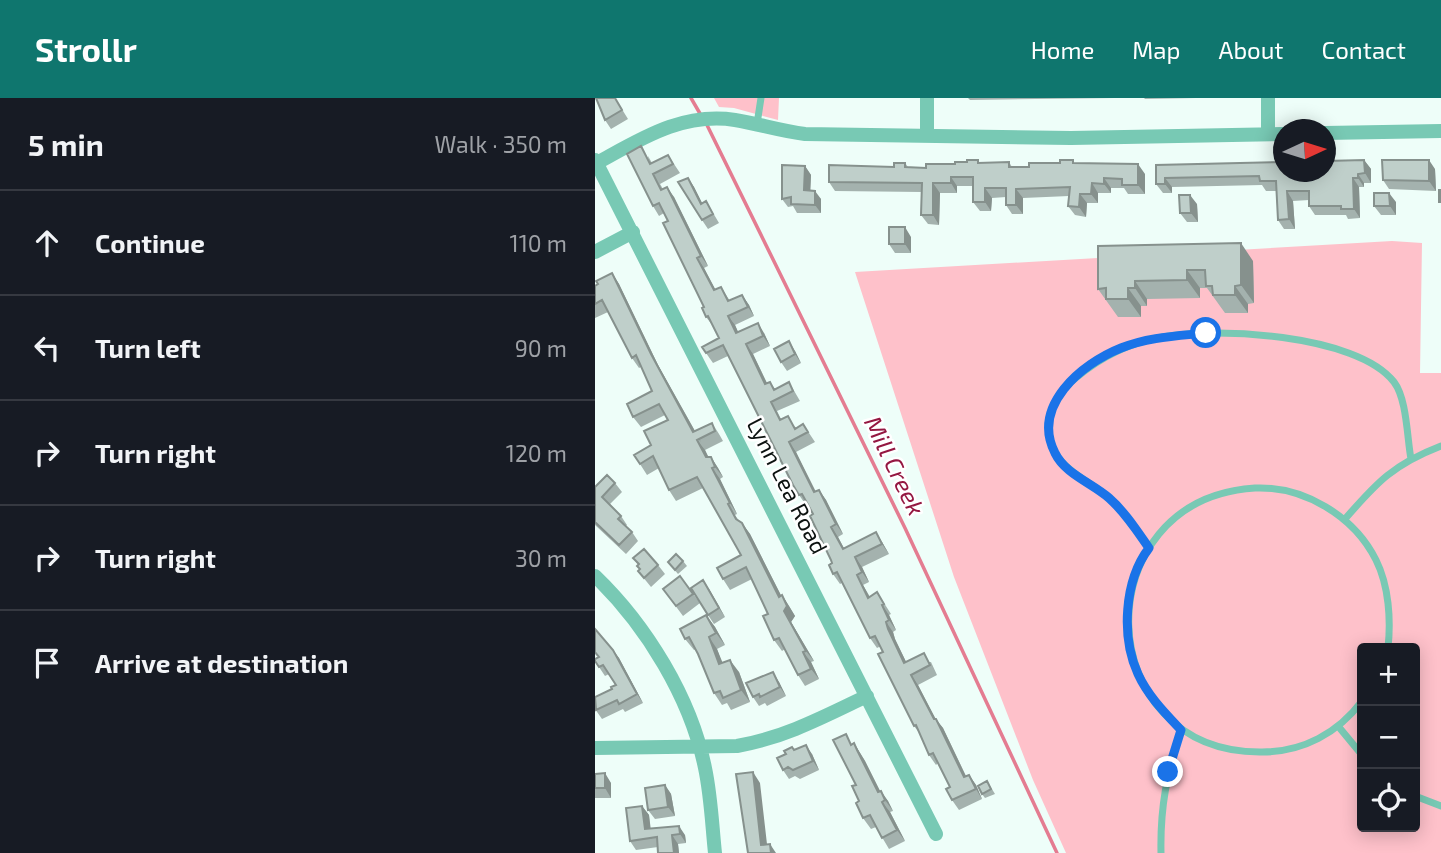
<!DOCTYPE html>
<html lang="en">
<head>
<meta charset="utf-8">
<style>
	body { margin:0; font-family:"Exo 2",sans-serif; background:#20242c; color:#f1f3f6 }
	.controls { position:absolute; right:21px; bottom:21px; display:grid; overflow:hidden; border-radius:7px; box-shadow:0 4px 18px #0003 }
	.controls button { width:63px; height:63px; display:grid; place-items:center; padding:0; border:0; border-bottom:2px solid #363941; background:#171b24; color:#f1f3f6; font:35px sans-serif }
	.compass { position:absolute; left:678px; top:21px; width:63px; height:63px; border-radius:50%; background:#171b24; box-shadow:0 4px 18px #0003; rotate:86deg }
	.stop { position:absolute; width:21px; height:21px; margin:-16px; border:5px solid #1a73e8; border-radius:50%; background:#fff }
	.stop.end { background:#1a73e8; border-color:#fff; box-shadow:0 2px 7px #0008 }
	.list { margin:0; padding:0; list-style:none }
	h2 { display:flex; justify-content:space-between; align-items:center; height:91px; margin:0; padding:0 28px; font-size:30px }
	h2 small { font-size:23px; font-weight:400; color:#9ea1a6 }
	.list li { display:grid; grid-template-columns:46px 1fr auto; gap:21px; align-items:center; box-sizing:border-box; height:105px; padding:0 28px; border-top:2px solid #363941 }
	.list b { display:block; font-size:26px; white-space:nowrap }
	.list em { font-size:23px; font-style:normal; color:#9ea1a6 }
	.icon { flex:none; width:38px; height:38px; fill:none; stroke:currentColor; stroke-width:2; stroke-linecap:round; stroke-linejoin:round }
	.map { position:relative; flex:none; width:846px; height:755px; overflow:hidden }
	header { display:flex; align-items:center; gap:42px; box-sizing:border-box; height:98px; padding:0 35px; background:#0f766e; color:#fff }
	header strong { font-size:33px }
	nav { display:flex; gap:38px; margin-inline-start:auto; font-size:24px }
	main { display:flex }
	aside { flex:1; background:#171b24 }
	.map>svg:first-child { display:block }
</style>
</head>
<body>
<header>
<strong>Strollr</strong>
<nav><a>Home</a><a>Map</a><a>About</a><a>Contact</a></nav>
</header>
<main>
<aside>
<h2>5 min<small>Walk · 350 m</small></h2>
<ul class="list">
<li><svg class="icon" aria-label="ahead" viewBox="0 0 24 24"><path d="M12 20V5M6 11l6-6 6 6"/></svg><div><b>Continue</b></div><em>110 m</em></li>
<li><svg class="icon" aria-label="left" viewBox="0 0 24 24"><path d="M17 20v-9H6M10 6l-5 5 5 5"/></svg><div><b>Turn left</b></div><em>90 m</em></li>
<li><svg class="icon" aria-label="right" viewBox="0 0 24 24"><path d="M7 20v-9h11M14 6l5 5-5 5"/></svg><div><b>Turn right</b></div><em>120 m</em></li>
<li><svg class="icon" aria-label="right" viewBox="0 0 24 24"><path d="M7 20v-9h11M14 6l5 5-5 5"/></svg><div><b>Turn right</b></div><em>30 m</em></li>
<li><svg class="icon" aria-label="arrive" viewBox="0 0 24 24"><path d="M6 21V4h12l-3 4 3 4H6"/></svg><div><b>Arrive at destination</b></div></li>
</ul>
</aside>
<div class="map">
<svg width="846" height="755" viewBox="0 0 846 755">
	<rect width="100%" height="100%" fill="#eefef9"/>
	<path fill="#fec1ca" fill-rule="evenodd" d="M119 0H184L183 22 139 10 124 9Z
		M797 143 827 145 825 275H846V755H471L438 682 359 479 260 174ZM767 550H820V729H767Z"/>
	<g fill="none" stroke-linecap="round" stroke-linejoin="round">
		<path stroke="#e47c91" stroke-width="3.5" d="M96 0 107 19
			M111 25 310 430 462 755"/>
		<path stroke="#78c9b4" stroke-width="7" d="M162 26 166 0
			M750 421C782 384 799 366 846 348
			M554 450C542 433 530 415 514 400 493 381 459 370 454 338 450 315 465 292 482 279 506 259 532 246 562 240 618 228 762 236 799 284 812 301 812 340 816 361
			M767 603C743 635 708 654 667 654 494 656 487 401 660 390 709 388 759 418 781 462 794 488 796 522 793 550
			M743 628 767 657
			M820 698 846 708
			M566 755C565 709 572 675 586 632"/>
		<path stroke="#78c9b4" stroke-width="14" d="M332 0V38
			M673 0V36
			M730 35 846 33
			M0 62 341 736
			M2 65C46 41 87 14 140 22 164 26 186 33 210 36L476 40 688 36
			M0 154 38 134
			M0 478C51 527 96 600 110 670 116 698 117 727 120 755
			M0 650 142 648C189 640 230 618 272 598"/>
	</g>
	<path fill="#a4b2ae" d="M20 0 33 21 16 31 10 22Z
		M373 0H520L375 2Z
		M549 0H601L550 1Z
		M73 57 85 75 65 86 68 91 79 99 113 168 109 170 120 192 126 189 135 203 147 197 154 207 159 218 140 227 143 234 169 235 175 248 158 256 172 285 175 284 180 291 194 284 205 303 182 313 186 321 202 330 208 326 220 344 201 354 220 394 224 392 231 402 248 436 243 439 249 450 287 444 294 456 267 469 274 484 268 487 275 499 282 494 296 516 294 517 301 532 298 534 300 541 311 564H336L342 577 323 587 340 621 348 630 371 678 374 677 381 687 387 701 364 712 357 702 355 689 343 665 341 667 334 657 326 637 319 628 286 548 282 550 275 540 247 485 245 486 238 476 237 465 218 416 212 406 211 407 204 397 133 258 118 265 111 255 124 240 118 228 111 219 109 209 73 123 69 115 64 118 58 108 53 58 57 65Z
		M769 62 776 71V85H769V89H764L765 120 753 121 751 117H720L714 108V102L698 103 700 131H689L683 122 681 93H671L667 87 577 89V95H568L561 86V67Z
		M414 64 417 69 480 66 550 76V96H533L529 90H516V95H503V105H492L491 119 480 117 473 108 474 98 428 100V116H417L411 107V99L397 100 396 113H385L378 104V88H362V95H345L344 127 333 126 326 117 327 94 240 93 234 84 299 69 310 65 313 69 331 70 360 66Z
		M210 68 216 77 215 93 226 101V115H202L198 108 193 109 187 101Z
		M840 71 841 93 794 91 788 82Z
		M93 80 99 89 107 105 111 103 124 125 113 131 107 122Z
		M801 104V117H786L779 108Z
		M602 106 603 124H592L585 115Z
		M316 139V155H300L294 146Z
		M503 148 658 163 659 205 653 206V215H630L612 190H605V200L552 201V208H546V219H523L503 191Z
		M17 175 24 186 63 267 100 333 117 325 124 336 128 343 110 352 113 359H116L123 370 128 379 125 381 142 416 140 417 144 423 147 425 155 436 186 498 187 497 194 508 200 518 196 524 219 563 216 564 224 581 210 588 203 577 190 551 187 553 179 542 173 516 157 481 135 492 128 481 146 457 108 390 81 403 74 392 64 370 52 377 45 366 73 322 70 317 46 329 38 319 57 293 46 269 44 270 37 260 13 214 0 220V188Z
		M200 253 206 265 192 273 186 264Z
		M20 385 27 394 15 406 26 418 32 427 31 428 37 434 43 443 31 456 0 427V389Z
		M38 460 63 467 70 476 56 489 43 473 45 471 43 467Z
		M88 463 92 468 83 476 73 464Z
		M85 478 105 505 88 518 68 491Z
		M114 491 130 519 119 526 113 517Z
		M111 517 120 529 130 547 122 551 127 565 144 574 155 604 136 612 132 605 127 607 119 595 103 556 101 551 99 552 90 541Z
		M0 531 24 560 48 605 30 614 28 611 7 621 0 611 21 587 14 576 10 578 0 563 3 559 0 556Z
		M184 584 191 598 172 608 170 605 164 608 158 599Z
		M259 645 270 663 285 693 293 703 298 713 295 714 310 743 294 751 281 729 276 731 268 720 261 687 258 646Z
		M200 652 217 656 224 672 205 681 200 678 194 681 188 672Z
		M0 676 16 685V700H0Z
		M392 683 400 696 390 700 387 696Z
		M70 687 76 696 80 718 60 721 53 712Z
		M47 708 54 717 55 731 90 737 91 745 83 746 84 755H63V749L41 752 35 743Z"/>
	<path fill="#86918d" d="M769 62 776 71V85L770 75Z
		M834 62 840 71 841 93 834 83Z
		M543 66 550 76V96L543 87Z
		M210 68 216 77 215 101 209 92Z
		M763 76 769 85V89L763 80Z
		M356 79 362 88V95L356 85Z
		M93 80 99 89 112 115 106 106Z
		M509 80 516 90V95L509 86Z
		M570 80 577 89V95L570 86Z
		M758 80 764 89 765 120 759 111Z
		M338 85 345 95 344 127 338 117Z
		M497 85 503 95V105L496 96Z
		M72 89 79 99 113 168 106 158Z
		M390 90 397 100 396 113 390 104Z
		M421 91 428 100V116L421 107Z
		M220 93 226 101V115L220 107Z
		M692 93 698 103 700 131 694 121Z
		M794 95 801 104V117L795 108Z
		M485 96 492 105 491 119 484 109Z
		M595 97 602 106 603 124 596 115Z
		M310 129 316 139V155L310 146Z
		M646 145 658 163 659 205 646 187Z
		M102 160 109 170 126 202 119 192Z
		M592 172 605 190V200L592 182Z
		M17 175 24 186 63 267 106 344 98 334 56 256Z
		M540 183 552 201V208L540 190Z
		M640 188 653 206V215L640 197Z
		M533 190 546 208V219L533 201Z
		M147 197 154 207 159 218 153 209Z
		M133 218 140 227 148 245 141 235Z
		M163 225 169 235 175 248 168 238Z
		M194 243 200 253 206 265 200 256Z
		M151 246 158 256 177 296 170 286Z
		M102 342 110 352 119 370 111 359Z
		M194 344 201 354 226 404 219 394Z
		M116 359 123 370 128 379 120 369Z
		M117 370 125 381 142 416 135 405Z
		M224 392 231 402 248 436 241 426Z
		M147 425 155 436 192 509 187 497 194 508 200 518 196 524 219 563 211 553 189 513 184 499Z
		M236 429 243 439 254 461 248 451Z
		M281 434 287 444 294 456 287 446Z
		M260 459 267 469 274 484 267 474Z
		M262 477 268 487 280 509 273 500Z
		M108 482 114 491 130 519 124 510Z
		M287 507 294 517 301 532 294 522Z
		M111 517 120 529 130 547 121 535Z
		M291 524 298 534 300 541 316 574 309 565 293 531Z
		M114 539 122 551 133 578 124 566Z
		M18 552 24 560 48 605 42 596Z
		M208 554 216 564 224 581 216 571Z
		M135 562 144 574 155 604 146 592Z
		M178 574 184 584 191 598 185 589Z
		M316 577 323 587 346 631 339 621Z
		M341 621 348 630 376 689 369 679Z
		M259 645 270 663 291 705 283 694Z
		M211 647 217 656 224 672 218 663Z
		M158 674 165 685 173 755 166 747Z
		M10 675 16 685V700L10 690Z
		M374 677 381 687 387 701 381 691Z
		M70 687 76 696 80 718 73 709Z
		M286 693 293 703 298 713 290 702Z
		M287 704 295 714 310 743 302 732Z
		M47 708 54 717 57 741 50 731Z
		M84 728 90 737 91 745 85 736Z
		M77 737 83 746 84 755H79Z
		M175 746 181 755H176Z"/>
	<path fill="#bfcfca" stroke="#86918d" stroke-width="2" d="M1 0H20L27 12 10 22Z
		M46 48 55 66 73 57 78 66 58 76 66 92 72 89 106 158 102 160 119 192 126 189 133 203 147 197 153 209 133 218 141 235 163 225 168 238 151 246 170 286 175 284 179 292 194 284 198 293 176 304 185 322 193 318 200 331 208 326 213 334 194 344 219 394 224 392 241 426 236 429 248 451 281 434 287 446 260 459 267 474 262 477 273 500 282 494 289 506 287 507 294 522 291 524 293 531 309 565 329 555 335 567 316 577 339 621H341L369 679 374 677 381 691 357 702 351 691 355 689 338 655 334 657 321 627 319 628 283 556 288 554 280 538 275 540 242 474 238 476 234 467 237 465 236 462 215 418 218 416 207 396 204 397 198 387 128 247 111 255 107 249 124 240 113 218 111 219 107 210 109 209 68 125 73 123 64 105 58 108 32 56Z
		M372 62H383V65L414 64V69H434V65H465V62H478V65L543 66V87H527V81L509 80V86L497 85 496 96H485L484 109 473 108 475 89 421 91V107H411V90H390V104H378V79H356V85H338V117H326L327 85 234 84V67L299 69V65H310V69L331 70V66H360V64H372Z
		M769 62 770 75 763 76V80H758L759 111H746V108H714V93H692L694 121 683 122 681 83H665L664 78 570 80V86H561V67L689 64V74H731V63Z
		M787 62H834V83L788 82Z
		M187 67 210 68 209 92 220 93V107L196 106V99L187 101Z
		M93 80 106 106 111 103 118 116 107 122 83 84Z
		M844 92H846V104H844Z
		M779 95H794L795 108H779Z
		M584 97H595L596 115H585Z
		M294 129H310V146H294Z
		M646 145V187L640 188V197H618L617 188H611L610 172H592V182L540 183V190H533V201H511V190L503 191V148Z
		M17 175 56 256 98 334 117 325 120 333 102 342 111 359H116L120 369 117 370 135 405 133 406 141 421 147 425 184 499 187 497 192 508 189 513 211 553 208 554 216 571 203 577 184 540 179 542 168 518 173 516 151 469 128 481 122 470 146 457 102 379 74 392 58 358 45 366 39 357 56 347 49 333 73 322 64 306 38 319 32 306 57 293 41 257 37 260 7 202 0 206V188L3 186 1 183Z
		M194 243 200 256 186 264 179 251Z
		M12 377 20 385 7 399 26 418 23 421 37 434 24 447 0 424V389Z
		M49 451 63 467 49 480 43 473 45 471 42 468 44 466 38 460Z
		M81 456 88 463 80 472 73 464Z
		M85 478 98 496 81 508 68 491Z
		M108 482 124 510 113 517 96 490Z
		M111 517 121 535 114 539 124 566 135 562 146 592 128 600 125 593 119 595 103 556 94 539 90 541 85 531Z
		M0 531 18 552 42 596 24 606 22 602 1 612 0 599 17 591 16 589 21 587 8 567 4 569 0 563V561L4 559 0 554Z
		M178 574 185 589 165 599 164 596 158 599 151 585Z
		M251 636 256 647 259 645 262 652 283 694 286 693 290 702 287 704 302 732 287 740 275 717 268 720 261 705 264 703 257 688 261 687 238 642Z
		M211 647 218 663 198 672 193 669 188 672 182 660 191 656 189 653 197 649 199 652Z
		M158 674 166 747 175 746 176 755H153L141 676Z
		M10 675V690H0V676Z
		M392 683 396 691 387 696 383 688Z
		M70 687 73 709 53 712 50 690Z
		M47 708 50 731 84 728 85 736 77 737 79 755H63L62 739 35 743 31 710Z"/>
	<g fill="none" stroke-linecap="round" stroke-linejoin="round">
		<path stroke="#1a73e8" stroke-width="9" d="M573 674 586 632C570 615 553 598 543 576 526 539 529 483 554 450 542 433 530 414 514 400 497 385 470 376 460 355 436 308 486 266 526 250 553 239 582 238 611 235"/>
	</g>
	<g text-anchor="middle" stroke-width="5" stroke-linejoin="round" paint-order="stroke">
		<g font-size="23" fill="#0c1210" stroke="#fff">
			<text transform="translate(192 388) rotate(63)" y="8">Lynn Lea Road</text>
		</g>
		<g font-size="24" font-style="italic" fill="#941741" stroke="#fff">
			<text transform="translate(299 368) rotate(64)" y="8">Mill Creek</text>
		</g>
	</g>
</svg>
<div class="controls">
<button>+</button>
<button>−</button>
<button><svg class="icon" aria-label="locate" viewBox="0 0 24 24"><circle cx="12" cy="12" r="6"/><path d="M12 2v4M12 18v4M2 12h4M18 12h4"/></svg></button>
</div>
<svg class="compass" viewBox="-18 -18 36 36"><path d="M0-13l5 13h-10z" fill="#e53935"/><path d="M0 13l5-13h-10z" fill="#9ea1a6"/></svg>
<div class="stop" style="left:611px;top:235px"></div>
<div class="stop end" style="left:573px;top:674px"></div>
</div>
</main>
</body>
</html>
